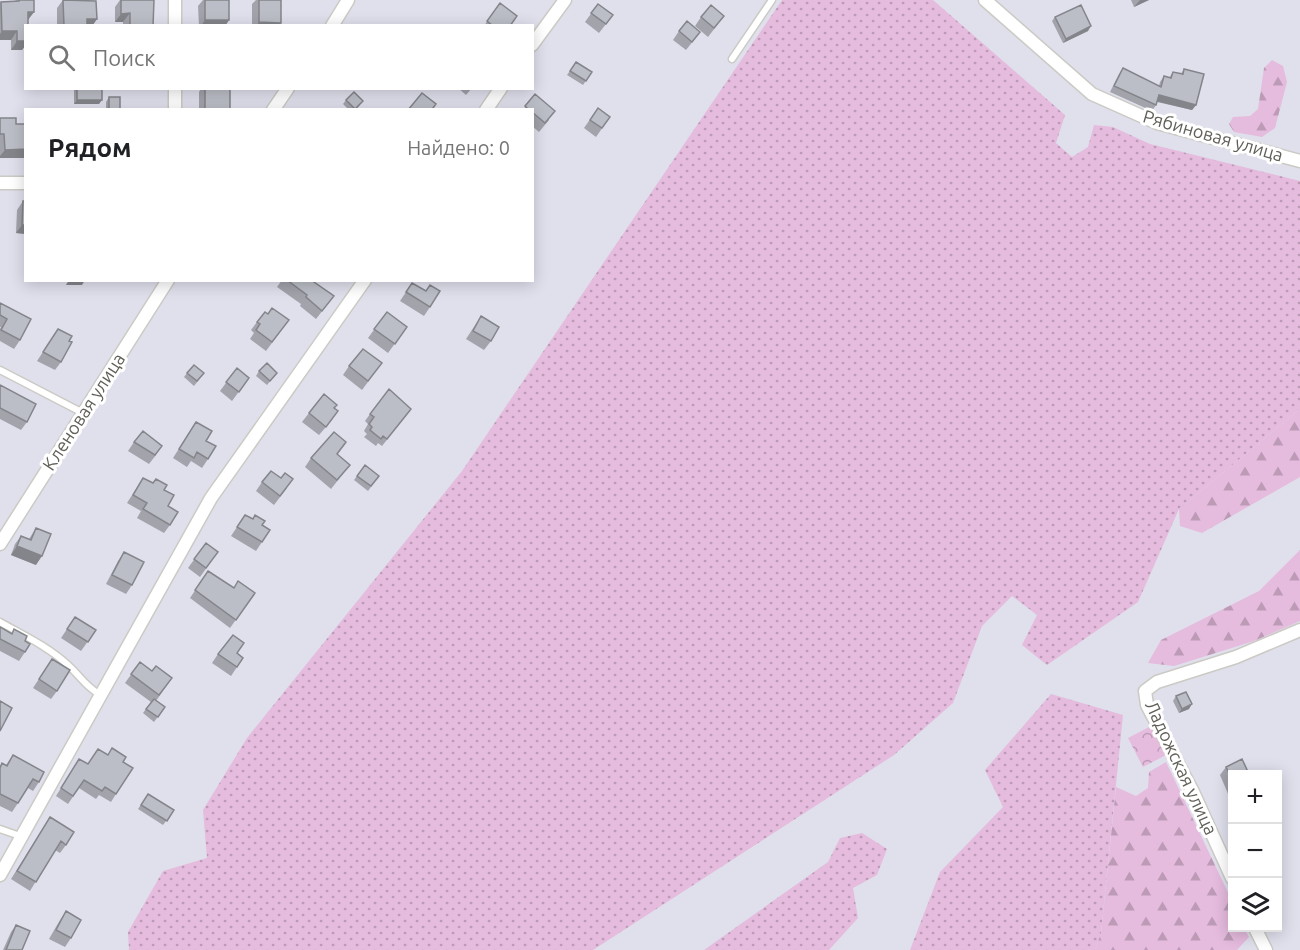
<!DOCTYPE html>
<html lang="ru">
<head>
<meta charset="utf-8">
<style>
	body { margin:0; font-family:Ubuntu,sans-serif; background:#f6f6f6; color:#202124 }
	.controls { position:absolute; right:18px; bottom:18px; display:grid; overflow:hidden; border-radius:0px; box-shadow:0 3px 15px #0003 }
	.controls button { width:54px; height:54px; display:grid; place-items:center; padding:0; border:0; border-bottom:2px solid #e0e0e0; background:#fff; color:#202124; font:30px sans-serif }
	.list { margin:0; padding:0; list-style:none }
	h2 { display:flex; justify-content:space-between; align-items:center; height:78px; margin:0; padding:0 24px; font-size:26px }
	h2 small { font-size:20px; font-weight:400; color:#757577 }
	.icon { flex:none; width:33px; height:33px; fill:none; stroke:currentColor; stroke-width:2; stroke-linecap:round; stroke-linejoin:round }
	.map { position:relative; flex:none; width:1300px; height:950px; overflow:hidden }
	.search { position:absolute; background:#fff; box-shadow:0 3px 15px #0003; left:24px; top:24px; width:510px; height:66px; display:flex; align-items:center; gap:15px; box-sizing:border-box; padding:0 21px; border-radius:0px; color:#757577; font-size:22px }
	.panel { position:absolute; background:#fff; box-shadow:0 3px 15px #0003; left:24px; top:108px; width:510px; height:174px; border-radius:0px }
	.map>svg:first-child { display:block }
</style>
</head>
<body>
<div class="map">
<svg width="1300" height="950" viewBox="0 0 1300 950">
	<defs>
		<pattern id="grass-dots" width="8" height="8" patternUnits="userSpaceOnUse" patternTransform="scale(1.5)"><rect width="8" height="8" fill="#e5bbde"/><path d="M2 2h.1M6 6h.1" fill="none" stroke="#bd9bb7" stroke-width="1.8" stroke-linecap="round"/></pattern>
		<pattern id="forest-firs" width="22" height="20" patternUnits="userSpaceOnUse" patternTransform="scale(1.5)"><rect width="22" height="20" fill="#e5bbde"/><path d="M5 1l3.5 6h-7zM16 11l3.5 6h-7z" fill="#bd9bb7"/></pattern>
		<pattern id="park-crowns" width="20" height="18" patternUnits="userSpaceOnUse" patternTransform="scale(1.5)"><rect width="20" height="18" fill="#e5bbde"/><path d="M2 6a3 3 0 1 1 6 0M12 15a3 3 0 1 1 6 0" fill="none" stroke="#bd9bb7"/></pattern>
	</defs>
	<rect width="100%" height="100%" fill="#dfe0ec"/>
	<path fill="url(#grass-dots)" d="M782 0H933L1065 115 1056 143 1072 157 1088 147 1094 125 1113 127 1150 144 1300 181V409L1179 509 1138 602 1047 665 1022 645 1037 615 1012 596 982 626 953 703 894 755 593 950H129L128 932 163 871 207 858 203 810 247 738 462 471Z
		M1051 694 1123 715 1101 933 1095 950H910L940 872 1003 807 985 770Z
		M862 833 887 849 877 875 853 888 858 918 829 950H704L828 862 840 838Z"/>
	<path fill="url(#forest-firs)" d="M1272 60 1283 66 1287 82 1275 128 1262 137 1234 132 1229 124 1233 117 1250 116 1258 109 1264 68Z
		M1300 409V477L1202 533 1180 526 1179 509Z
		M1300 550V621L1254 641 1174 666 1148 663 1161 640 1259 591Z
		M1166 762 1232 901V928H1244L1249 937 1237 950H1095L1101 933 1116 787 1136 796 1148 788 1149 772Z"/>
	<path fill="url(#park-crowns)" d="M1151 726 1166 755 1143 767 1128 738Z"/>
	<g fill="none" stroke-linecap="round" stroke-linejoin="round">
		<g stroke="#cbcac4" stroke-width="9">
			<path id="service" d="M732 59 772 0
				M0 370 83 413
				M0 622C23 635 49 647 69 666 82 678 83 684 100 695
				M0 829 20 836"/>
		</g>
		<g stroke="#cbcac4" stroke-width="15">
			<path id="minor" d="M175 0V26
				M985 0 1092 94 1157 123 1300 161
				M332 26 348 0
				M532 45 565 0
				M175 88V110
				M273 110 288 88
				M486 110 501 88
				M0 183H26
				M0 544 168 280
				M0 875 211 498 365 280
				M1232 878 1193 792 1147 705 1145 691 1157 682 1236 657 1300 630
				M1255 928 1266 950"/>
		</g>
		<use href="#service" stroke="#fff" stroke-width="6"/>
		<use href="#minor" stroke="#fff" stroke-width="12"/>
	</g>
	<path fill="#a2a3ab" d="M16 0H34V12L28 19 22 50H11V40H0V3L1 2 15 1Z
		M63 0H74L97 19 92 26H57V8Z
		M120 0H154L153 26H123V22H115V7Z
		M203 0H229V20L225 26H199L198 6Z
		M256 0H281L279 26H252V4Z
		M1131 0H1149L1134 7Z
		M500 3 511 26H484Z
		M598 4 613 15 599 33 585 22Z
		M701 17 718 24 708 37 695 26Z
		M1055 17 1088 31 1063 43 1052 21Z
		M679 31 694 40 686 50 673 40Z
		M576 62 592 72 583 85 567 75Z
		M1123 68 1159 86 1160 82 1164 76 1169 78 1173 72 1181 74 1184 69 1196 105 1192 110 1157 102 1156 105 1152 111 1110 92 1119 74Z
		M74 88H102L99 104H74Z
		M201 88H205L230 110H199V92Z
		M458 88H472L466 95Z
		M535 94 549 120 539 132 532 126V110H523Z
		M109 97 120 110H106V102Z
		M346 100 360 105 356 110H349L343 104Z
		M598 108 610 117 596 137 584 128Z
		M0 118 16 124H26V158H0Z
		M23 201H26V234L16 233 17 210Z
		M282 280H311L327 305 316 319 300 306 301 304 277 287Z
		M412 283 430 307 424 316 400 301Z
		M0 303 20 340 14 349 0 341V329L1 327H0Z
		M387 312 407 327 388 353 368 338Z
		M268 314 289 320 266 351 250 339 254 333 251 330 257 322Z
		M481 316 491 341 484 350 466 339Z
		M58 329 61 362 55 370 37 361Z
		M382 363 362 390 343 375 349 366Z
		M237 368 249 378 232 401 220 391Z
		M259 371 277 373 267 385 256 376Z
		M187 373 201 377 194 386 184 377Z
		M0 385 27 422 21 430 0 419Z
		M334 408 332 420 319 435 302 422 309 413Z
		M370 414 406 416 382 446 378 443 376 446 364 437 367 434 364 431 368 424 365 421Z
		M196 422 208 459 202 468 191 461 187 467 173 458Z
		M134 442 156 455 149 464 128 451Z
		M337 454 350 465 331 489 305 467 311 458Z
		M365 465 379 476 368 491 354 480Z
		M143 478 164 490 170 525 164 533 137 518 141 511 127 503Z
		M281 478 287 488 274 505 256 491 262 482Z
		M245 515 262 525V542L256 551 231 536Z
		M36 528V565L11 555 15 544 21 536 29 539Z
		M206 543 218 552 200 577 188 568Z
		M124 552 132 585 126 594 106 584 118 561Z
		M208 571 234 588 255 593 230 628 190 598Z
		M75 617 96 630 81 651 61 638Z
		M0 627 12 634 14 629 25 641V652L19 661 0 651Z
		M237 653 243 658 231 676 212 663 218 654Z
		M52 659 57 691 51 699 33 688Z
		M140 662 152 671 172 678 156 701 165 707 154 722 143 713 151 702 125 683Z
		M1176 696 1189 709 1179 713 1173 701Z
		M13 755 39 782 33 791 28 788 12 812 0 806V766L2 763 6 765Z
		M107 755 123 762 116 794 111 802 99 795 96 799 79 788 68 804 56 796 79 759 88 764Z
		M1226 767 1233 774V794L1229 796 1220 775Z
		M148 794 174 810 163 825 138 809Z
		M50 817 66 845 60 853 55 850 30 891 11 879Z
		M66 911 71 938 65 947 49 939 60 920Z
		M16 925 22 950H3L11 932Z"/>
	<path fill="#84858b" d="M1140 0H1149L1134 7Z
		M28 12H34L28 20Z
		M130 13 123 22H115L121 14Z
		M87 19H97L92 26H83Z
		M205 20H229L225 26H201Z
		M259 22 281 23 279 26H256Z
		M1091 26 1088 31 1063 43 1066 39Z
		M2 31H17L11 40H0V34Z
		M17 41H26V45L22 50H11Z
		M1159 95 1196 105 1192 110 1155 101Z
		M77 100H102L99 104H74Z
		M26 149V158H0V156L5 150Z
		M22 225H26V234L16 233Z
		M69 280H85L82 285H66Z
		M17 546 42 556 36 565 11 555Z
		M1192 704 1189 709 1179 713 1182 709Z"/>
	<path fill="#bcbec7" stroke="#84858b" stroke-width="1.5" d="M19 0H34V12H28V26H26V41H17V31H2L1 2 19 1Z
		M63 0 96 1 97 19H87V26H64Z
		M121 0H154L153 26H130V13L121 14Z
		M205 0H229V20H205Z
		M259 0H281V23L259 22Z
		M500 3 517 16 510 26H493L487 21Z
		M598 4 613 15 606 24 591 13Z
		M711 5 724 16 714 28 701 17Z
		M1081 5 1091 26 1066 39 1055 17Z
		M687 21 700 32 692 42 679 31Z
		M576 62 592 72 586 81 570 71Z
		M1123 68 1161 87 1164 76 1171 78 1173 72 1183 74 1184 69 1204 74 1196 105 1159 95 1156 105 1114 86Z
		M77 88H102V100H77Z
		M205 88H230V110H205Z
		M354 92 363 101 355 109 346 100Z
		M422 93 436 104 433 108 435 110H408Z
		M535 94 555 111 545 123 532 112V110H529L525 106Z
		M109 97H120V110H109Z
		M598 108 610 117 602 128 590 120Z
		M0 118H16V124H26V149L5 150 4 134H0Z
		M23 201H26V225H22Z
		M287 280H311L334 296 322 311 306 297 307 295Z
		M412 283 426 291 430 285 440 291 430 307 406 292Z
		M0 303 31 319 20 340 1 330 7 319 0 315Z
		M272 308 289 320 272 342 256 330 260 324 257 322 265 312 268 314Z
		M387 312 407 327 395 344 374 329Z
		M481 316 499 327 491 341 473 331Z
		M58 329 72 336 69 341 72 342 61 362 43 352Z
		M363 349 382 363 368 381 349 366Z
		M267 363 277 373 270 381 259 371Z
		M194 365 204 373 197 381 187 373Z
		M237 368 249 378 239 392 226 382Z
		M0 385 36 404 27 422 0 408Z
		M389 389 411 409 387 439 383 436 381 439 370 430 372 427 369 424 374 417 370 414Z
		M324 394 337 405 334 408 338 411 326 427 309 413Z
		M196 422 212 431 206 441 216 446 208 459 197 452 194 458 179 449Z
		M143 431 162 446 155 455 134 442Z
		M334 432 346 442 337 454 350 465 337 480 311 458Z
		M365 465 379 476 371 486 357 476Z
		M271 471 281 478 285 473 293 479 280 496 262 482Z
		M143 478 153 483 156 479 167 485 164 490 174 495 168 506 178 512 170 525 143 509 147 503 133 495Z
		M245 515 253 519 255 515 265 521 262 525 270 530 262 542 237 527Z
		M36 528 51 534 42 556 17 546 21 536 31 540Z
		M206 543 218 552 206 568 194 559Z
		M124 552 144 562 132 585 112 575Z
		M208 571 234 588 238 581 255 593 236 620 195 590Z
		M75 617 96 630 88 642 67 629Z
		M0 627 12 634 14 629 27 636 25 641 30 644 25 652 0 639Z
		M233 635 244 643 237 653 243 658 237 667 218 654Z
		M52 659 70 670 57 691 39 679Z
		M140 662 152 671 156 666 172 678 159 695 131 674Z
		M1186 692 1192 704 1182 709 1176 696Z
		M154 699 165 707 158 717 146 709Z
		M0 701 12 708 0 731Z
		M112 748 126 757 123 762 133 768 116 794 105 787 102 791 84 780 73 796 61 788 79 759 88 764 98 749 108 755Z
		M13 755 44 772 39 782 33 779 18 803 0 794V768L2 763 7 766Z
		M1242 759 1249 774H1233V780L1226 767Z
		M148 794 174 810 167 821 141 805Z
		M50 817 74 832 66 845 61 841 36 882 17 871Z
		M66 911 81 920 71 938 56 930Z
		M16 925 30 931 22 950H6Z"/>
	<g text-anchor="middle" stroke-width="6" stroke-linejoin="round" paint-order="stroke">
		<g font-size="18" fill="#615f58" stroke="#fff">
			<text transform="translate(1213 136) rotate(16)" y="6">Рябиновая улица</text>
			<text transform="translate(84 412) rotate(-57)" y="6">Кленовая улица</text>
			<text transform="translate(1181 768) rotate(65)" y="6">Ладожская улица</text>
		</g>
	</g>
</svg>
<div class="controls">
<button>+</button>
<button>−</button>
<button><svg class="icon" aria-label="layers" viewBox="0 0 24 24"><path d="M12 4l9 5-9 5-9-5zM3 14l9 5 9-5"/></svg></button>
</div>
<div class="search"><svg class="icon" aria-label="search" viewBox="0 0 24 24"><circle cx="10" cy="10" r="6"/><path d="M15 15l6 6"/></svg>Поиск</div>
<section class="panel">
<h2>Рядом<small>Найдено: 0</small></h2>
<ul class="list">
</ul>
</section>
</div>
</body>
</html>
